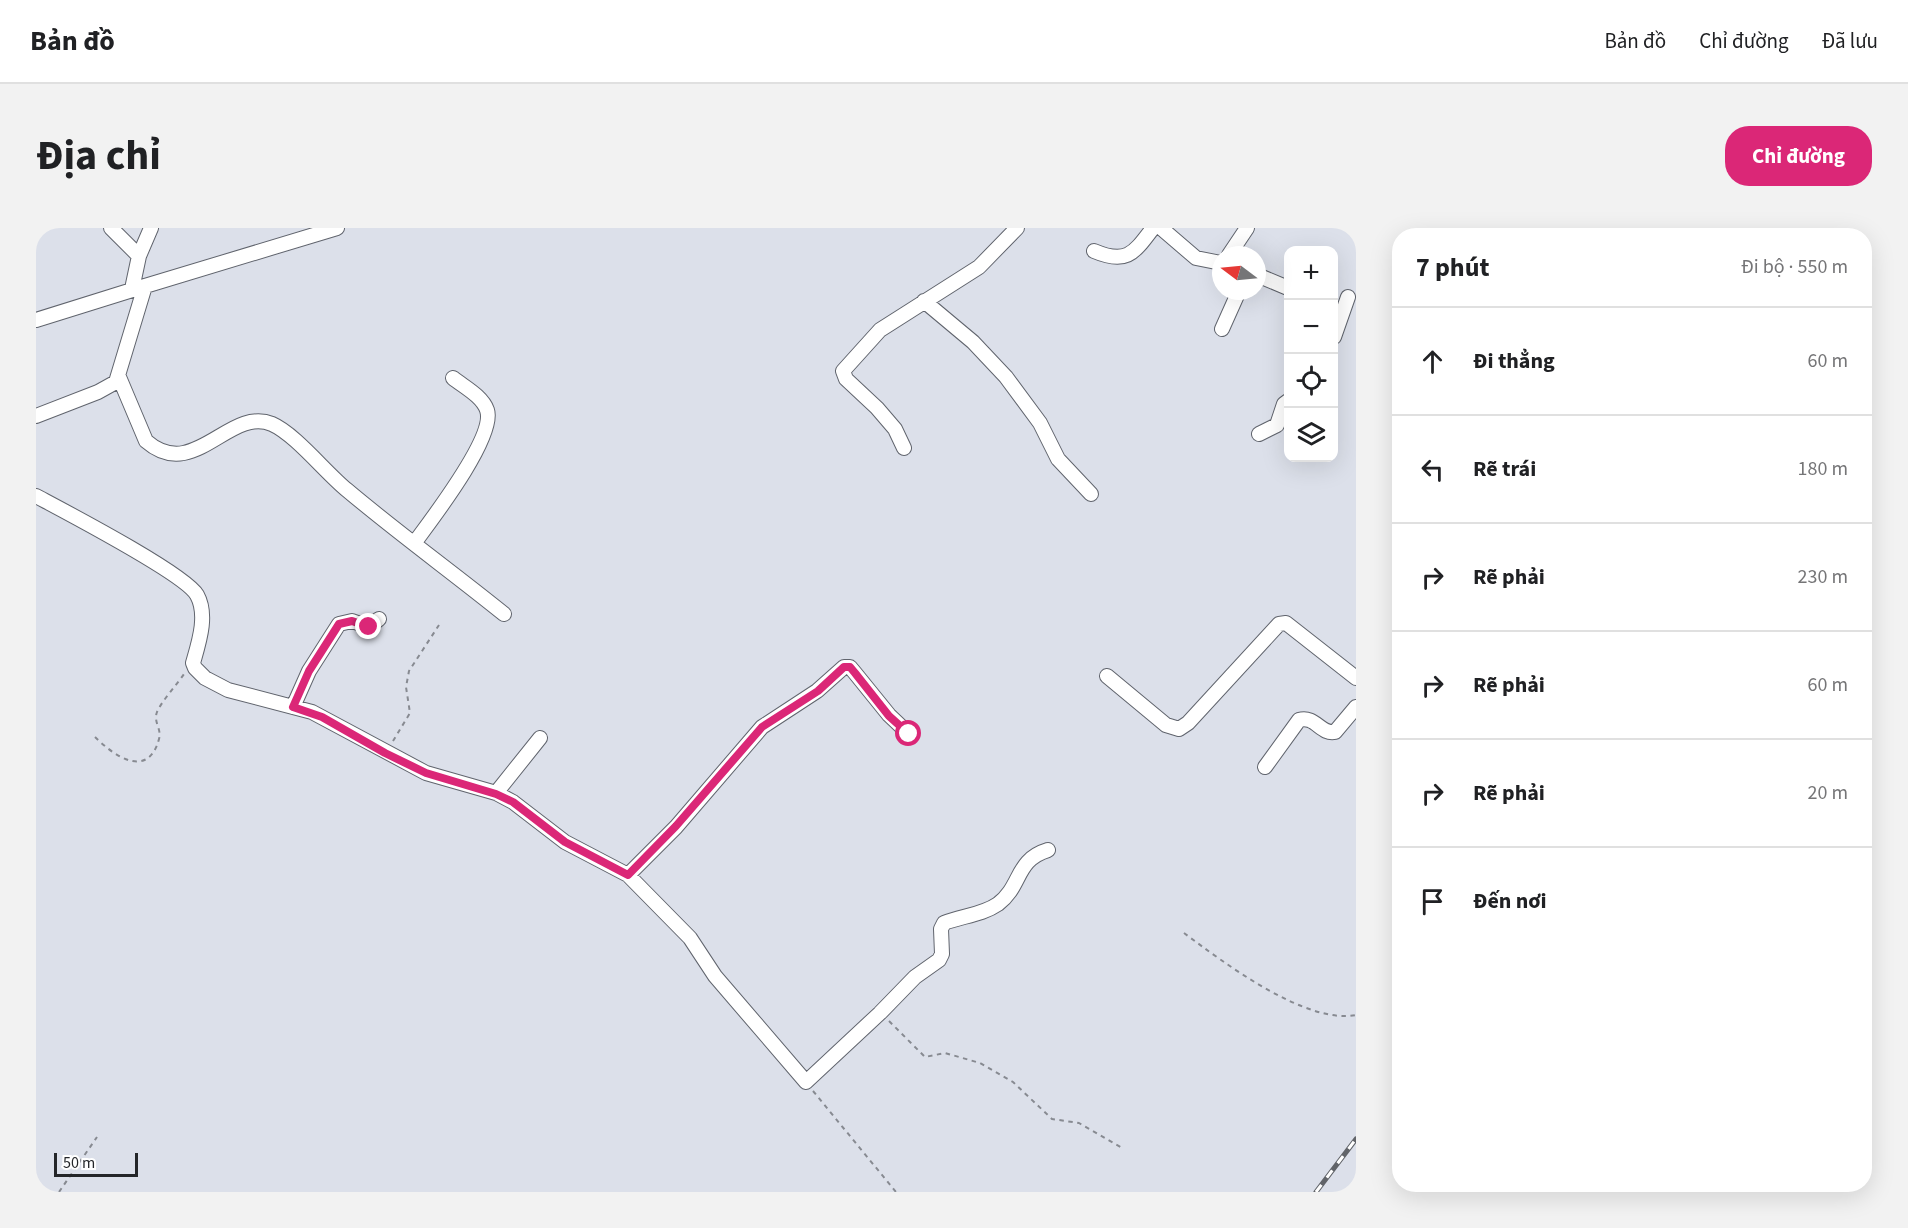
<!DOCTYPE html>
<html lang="vi">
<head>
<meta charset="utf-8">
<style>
	body { margin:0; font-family:"Source Sans 3",sans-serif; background:#f2f2f2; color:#202124 }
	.controls { position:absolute; right:18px; top:18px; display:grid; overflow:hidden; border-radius:12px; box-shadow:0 6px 24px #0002 }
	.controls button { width:54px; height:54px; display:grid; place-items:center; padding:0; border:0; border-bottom:2px solid #e0e0e0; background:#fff; color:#202124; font:30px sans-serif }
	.compass { position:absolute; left:1176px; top:18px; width:54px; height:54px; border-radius:50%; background:#fff; box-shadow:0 6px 24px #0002; rotate:286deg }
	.scale { position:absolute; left:18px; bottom:15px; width:84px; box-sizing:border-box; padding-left:6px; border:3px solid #242629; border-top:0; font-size:16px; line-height:21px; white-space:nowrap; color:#242629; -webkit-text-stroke:4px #fff; paint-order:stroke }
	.stop { position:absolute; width:18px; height:18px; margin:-14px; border:4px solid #db2777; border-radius:50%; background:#fff }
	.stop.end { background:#db2777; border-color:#fff; box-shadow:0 2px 6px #0008 }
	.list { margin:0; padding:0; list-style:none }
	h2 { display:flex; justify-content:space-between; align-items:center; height:78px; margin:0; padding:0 24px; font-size:26px }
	h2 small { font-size:20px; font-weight:400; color:#757577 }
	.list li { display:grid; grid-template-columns:39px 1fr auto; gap:18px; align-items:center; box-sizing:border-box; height:108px; padding:0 24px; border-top:2px solid #e0e0e0 }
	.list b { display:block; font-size:22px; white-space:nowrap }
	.list em { font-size:20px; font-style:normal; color:#757577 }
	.icon { flex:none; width:33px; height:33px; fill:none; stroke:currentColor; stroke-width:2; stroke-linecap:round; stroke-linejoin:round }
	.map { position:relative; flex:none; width:1320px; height:964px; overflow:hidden; border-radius:24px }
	header { display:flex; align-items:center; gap:36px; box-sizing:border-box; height:84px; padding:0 30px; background:#fff; border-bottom:2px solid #e0e0e0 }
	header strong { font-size:28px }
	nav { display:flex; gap:33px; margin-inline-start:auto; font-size:21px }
	.intro { display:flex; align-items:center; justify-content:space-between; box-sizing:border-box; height:144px; padding:0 36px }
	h1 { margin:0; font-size:42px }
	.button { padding:15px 27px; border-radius:24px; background:#db2777; color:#fff; font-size:21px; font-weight:700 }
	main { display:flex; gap:36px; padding:0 36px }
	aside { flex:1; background:#fff; border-radius:24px; box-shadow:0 6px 24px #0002 }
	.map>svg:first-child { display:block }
</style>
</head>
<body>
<header>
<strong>Bản đồ</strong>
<nav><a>Bản đồ</a><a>Chỉ đường</a><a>Đã lưu</a></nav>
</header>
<div class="intro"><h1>Địa chỉ</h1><a class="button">Chỉ đường</a></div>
<main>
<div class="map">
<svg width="1320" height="964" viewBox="0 0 1320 964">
	<rect width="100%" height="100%" fill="#dce0ea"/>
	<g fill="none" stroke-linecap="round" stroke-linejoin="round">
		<g stroke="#60646d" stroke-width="16">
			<path id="minor" d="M75 0 103 28
				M1125 0 1160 30 1185 35
				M1058 23C1091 37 1098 25 1117 0
				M1193 27 1211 0
				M1221 47 1252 60
				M96 61 103 28 115 0
				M888 73 937 114 970 149 1004 195 1022 231 1055 266
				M0 92 109 58
				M1186 101 1203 63
				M1298 109 1312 69
				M83 149 110 213C158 255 193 178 236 196 259 206 290 245 311 262 362 305 416 344 468 386
				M0 188 62 164 80 154 109 58 301 0
				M1223 206 1241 197 1248 176 1252 173
				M868 220 859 201 841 180 810 151 807 143 844 102 943 39 981 0
				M0 268C28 283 149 346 161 367 172 387 163 414 157 435L159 440 169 450 192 462 276 484 390 545 460 565 477 574 529 614 592 647 640 599 726 499 781 463 808 439H814L819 445 853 487 873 506
				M379 314C396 291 460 208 451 182 446 168 428 159 417 150
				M1071 448 1130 497 1143 501 1152 495 1243 396 1250 395 1320 450
				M257 479 273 443 303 396 316 393 333 399 343 391
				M1229 539 1263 492C1279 487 1285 507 1299 504L1320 479
				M460 565 504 510
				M592 647 654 710 679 748 770 854 844 785 879 749 903 732 906 726 905 701 908 695C926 688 946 687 962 676 986 658 979 632 1012 622"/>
		</g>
		<path stroke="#878a91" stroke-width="2" stroke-dasharray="4.5 4.5" stroke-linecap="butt" d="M59 509C78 528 112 552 123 511 126 501 117 494 121 484 127 471 140 458 148 446
			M357 513 374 485 370 459 373 443 403 397
			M1148 705C1187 734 1270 797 1320 787
			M853 793 889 829 909 825 944 835 977 854 1016 891 1043 895 1088 921
			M777 863 860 964
			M23 964 61 909"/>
		<use href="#minor" stroke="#fff" stroke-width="14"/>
		<g stroke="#616469" stroke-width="5">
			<path id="rail" d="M1280 964 1320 911"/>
		</g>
		<use href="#rail" stroke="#fff" stroke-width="3" stroke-dasharray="9" stroke-linecap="butt"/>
	</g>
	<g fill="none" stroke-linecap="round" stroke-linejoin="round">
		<path stroke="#db2777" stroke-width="8" d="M333 399 316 393 303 396 273 443 257 479 286 489 349 525 390 545 460 566 477 574 529 614 592 647 640 598 726 499 782 463 808 439H814L819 445 853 488 873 506"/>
	</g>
</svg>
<div class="controls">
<button>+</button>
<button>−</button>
<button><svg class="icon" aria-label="locate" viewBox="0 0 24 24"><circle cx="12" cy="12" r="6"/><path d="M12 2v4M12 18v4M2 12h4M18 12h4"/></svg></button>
<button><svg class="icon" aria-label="layers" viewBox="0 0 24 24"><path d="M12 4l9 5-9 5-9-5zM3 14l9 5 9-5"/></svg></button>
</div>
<svg class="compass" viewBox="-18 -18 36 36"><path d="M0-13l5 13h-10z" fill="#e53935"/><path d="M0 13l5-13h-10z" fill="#757577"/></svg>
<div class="scale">50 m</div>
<div class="stop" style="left:873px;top:506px"></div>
<div class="stop end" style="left:333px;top:399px"></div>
</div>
<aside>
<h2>7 phút<small>Đi bộ · 550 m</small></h2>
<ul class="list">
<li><svg class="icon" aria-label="ahead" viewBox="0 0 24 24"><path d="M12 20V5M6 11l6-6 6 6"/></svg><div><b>Đi thẳng</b></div><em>60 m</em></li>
<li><svg class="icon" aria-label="left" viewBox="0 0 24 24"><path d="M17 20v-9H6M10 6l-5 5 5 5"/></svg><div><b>Rẽ trái</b></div><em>180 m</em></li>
<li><svg class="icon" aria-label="right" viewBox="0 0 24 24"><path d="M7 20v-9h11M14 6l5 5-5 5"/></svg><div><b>Rẽ phải</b></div><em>230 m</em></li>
<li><svg class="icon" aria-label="right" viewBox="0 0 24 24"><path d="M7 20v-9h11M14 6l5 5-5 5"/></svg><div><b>Rẽ phải</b></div><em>60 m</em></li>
<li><svg class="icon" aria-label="right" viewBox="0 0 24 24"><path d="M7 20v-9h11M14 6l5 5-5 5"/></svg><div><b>Rẽ phải</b></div><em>20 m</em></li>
<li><svg class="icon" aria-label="arrive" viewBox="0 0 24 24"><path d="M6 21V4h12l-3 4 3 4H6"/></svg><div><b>Đến nơi</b></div></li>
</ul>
</aside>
</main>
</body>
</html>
